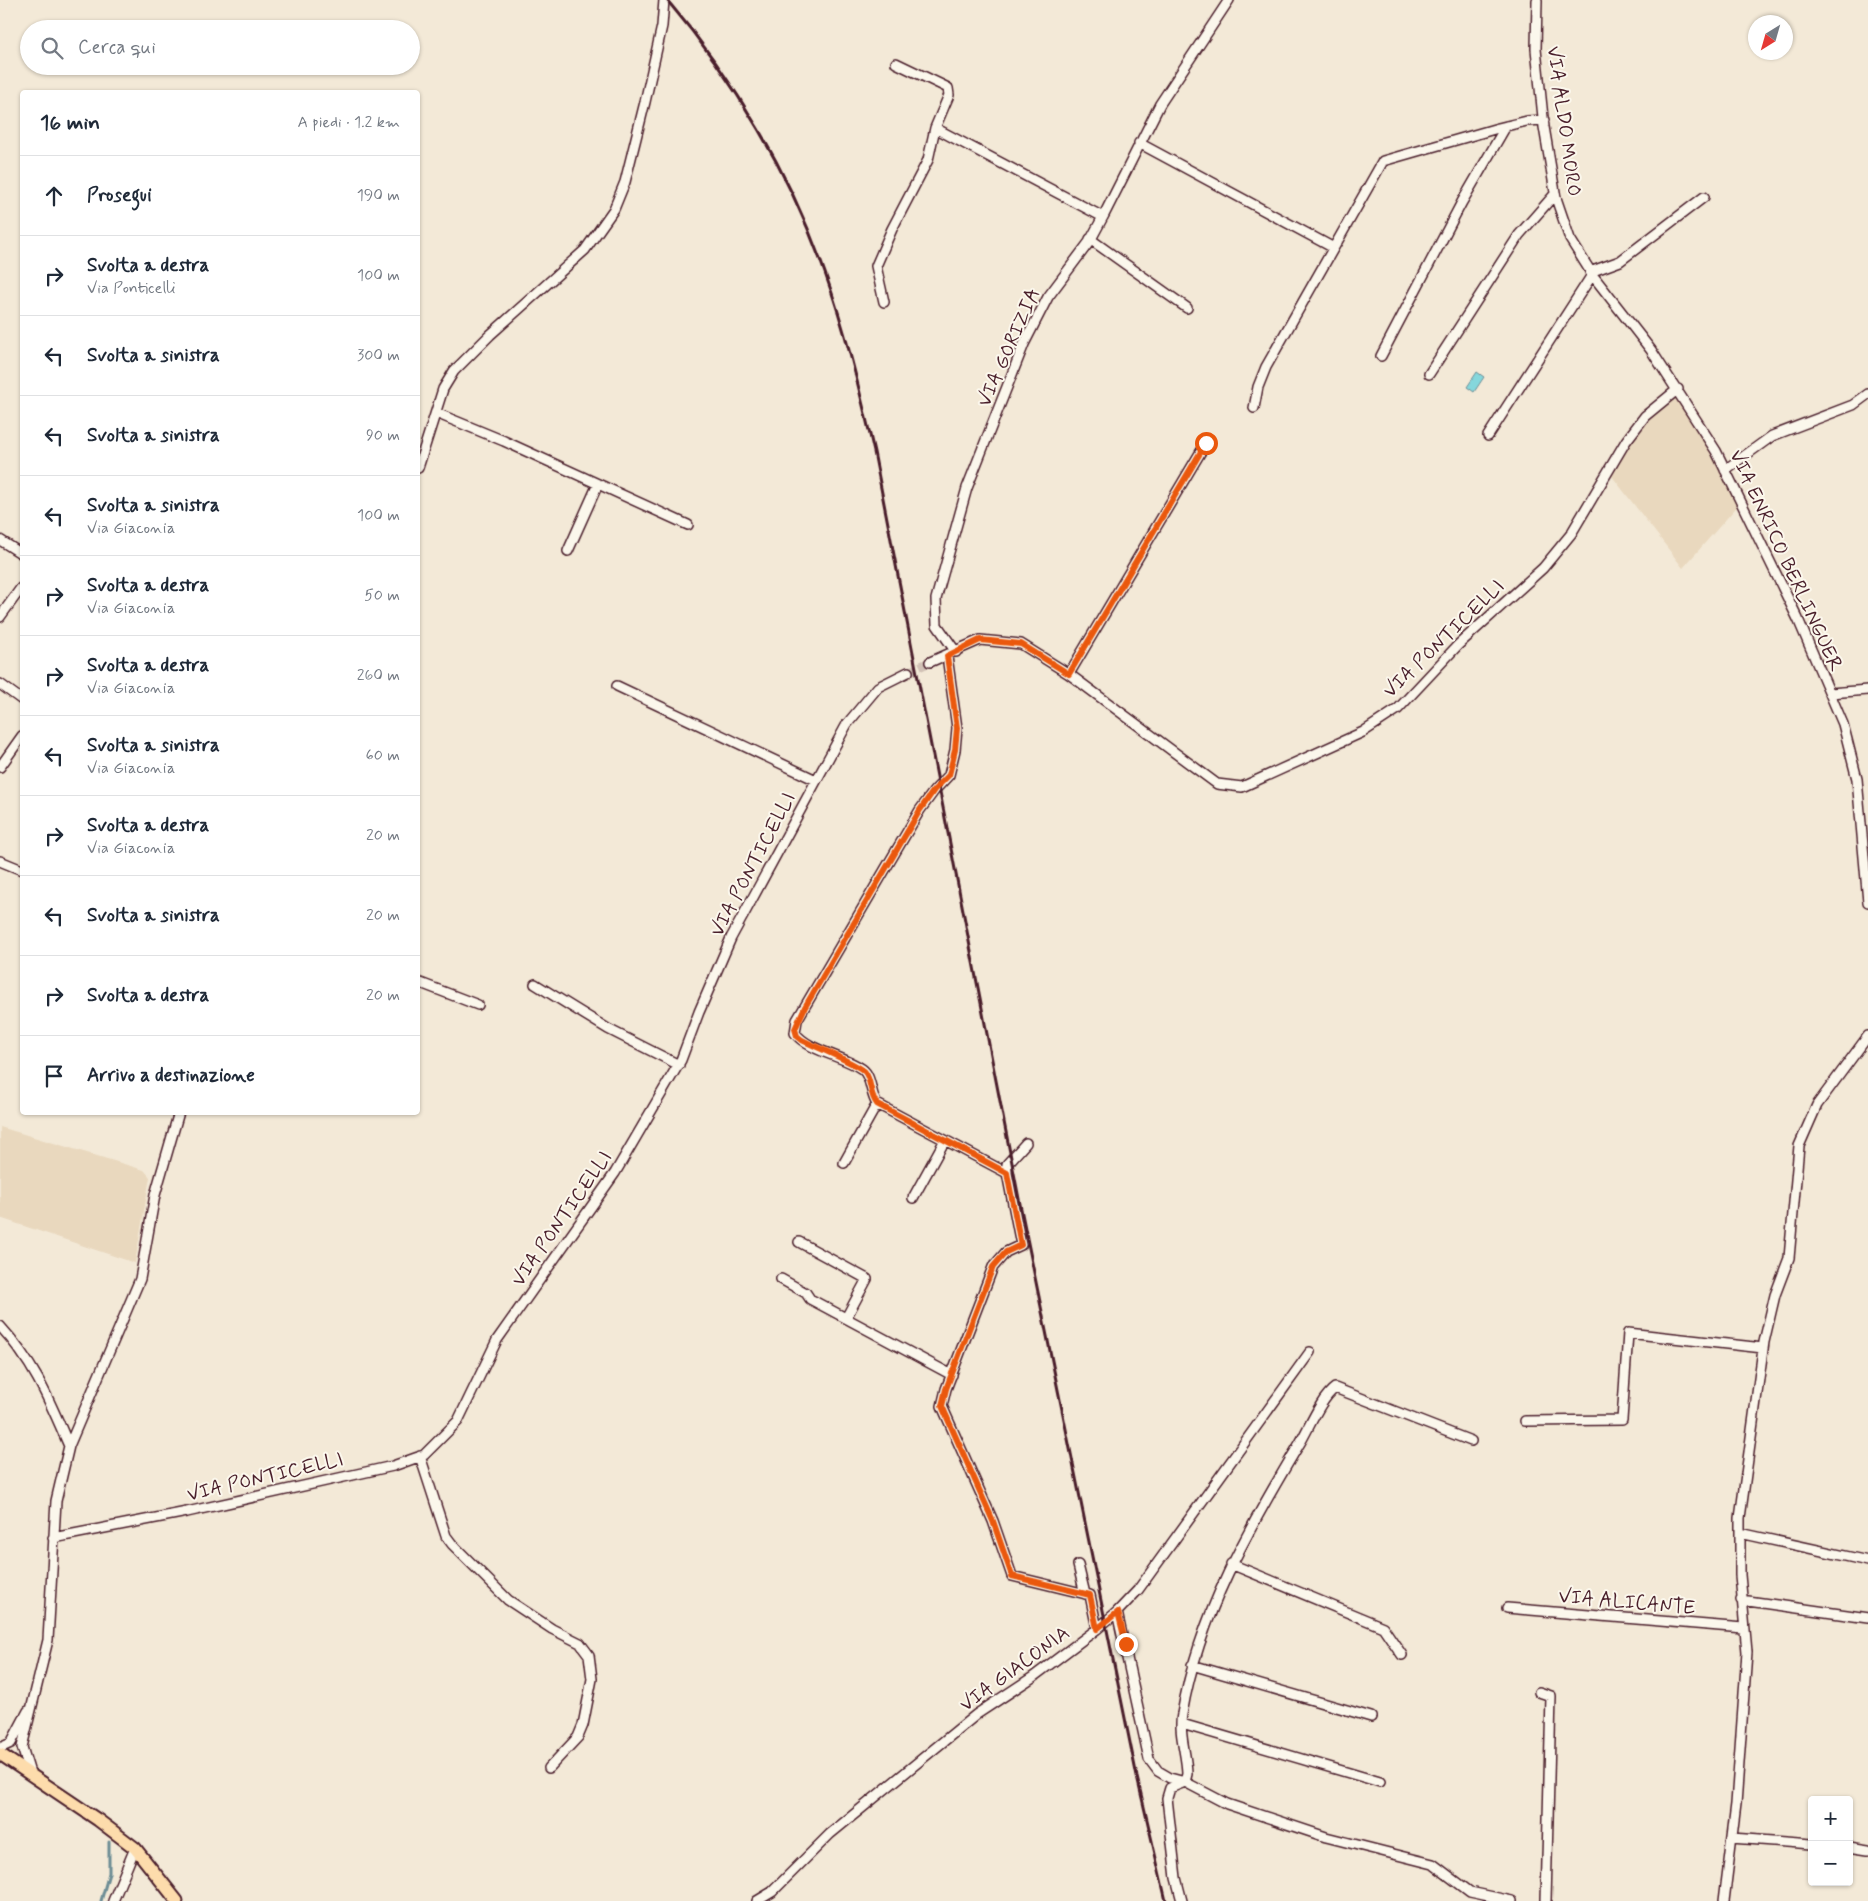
<!DOCTYPE html>
<html lang="it">
<head>
<meta charset="utf-8">
<style>
	body { margin:0; font-family:Mynerve,sans-serif; background:#f6f6f7; color:#1f2937 }
	.controls { position:absolute; right:15px; bottom:15px; display:grid; overflow:hidden; border-radius:5px; box-shadow:0 1px 4px #0004 }
	.controls button { width:45px; height:45px; display:grid; place-items:center; padding:0; border:0; border-bottom:1px solid #e0e1e3; background:#fff; color:#1f2937; font:25px sans-serif }
	.compass { position:absolute; left:1748px; top:15px; width:45px; height:45px; border-radius:50%; background:#fff; box-shadow:0 1px 4px #0004; rotate:217deg }
	.stop { position:absolute; width:15px; height:15px; margin:-11px; border:4px solid #ea580c; border-radius:50%; background:#fff }
	.stop.end { background:#ea580c; border-color:#fff; box-shadow:0 1px 5px #0008 }
	.list { margin:0; padding:0; list-style:none }
	h2 { display:flex; justify-content:space-between; align-items:center; height:65px; margin:0; padding:0 20px; font-size:21px }
	h2 small { font-size:16px; font-weight:400; color:#747a83 }
	.list li { display:grid; grid-template-columns:32px 1fr auto; gap:15px; align-items:center; box-sizing:border-box; height:80px; padding:0 20px; border-top:1px solid #e0e1e3 }
	.list b { display:block; font-size:19px; white-space:nowrap }
	.list p { margin:0; font-size:16px; white-space:nowrap; color:#747a83 }
	.list em { font-size:16px; font-style:normal; color:#747a83 }
	.icon { flex:none; width:28px; height:28px; fill:none; stroke:currentColor; stroke-width:2; stroke-linecap:round; stroke-linejoin:round }
	.map { position:relative; flex:none; width:1868px; height:1901px; overflow:hidden }
	.search { position:absolute; background:#fff; box-shadow:0 1px 4px #0004; left:20px; top:20px; width:400px; height:55px; display:flex; align-items:center; gap:12px; box-sizing:border-box; padding:0 18px; border-radius:28px; color:#747a83; font-size:19px }
	.panel { position:absolute; background:#fff; box-shadow:0 1px 4px #0004; left:20px; top:90px; width:400px; height:1025px; border-radius:5px }
	.map>svg:first-child { display:block }
</style>
</head>
<body>
<div class="map">
<svg width="1868" height="1901" viewBox="0 0 1868 1901">
	<rect width="100%" height="100%" fill="#f3e9d7"/>
	<filter id="ink" filterUnits="userSpaceOnUse"><feTurbulence type="fractalNoise" baseFrequency=".02" numOctaves="2"/><feDisplacementMap in="SourceGraphic" scale="10" xChannelSelector="R" yChannelSelector="G"/><feConvolveMatrix kernelMatrix="1 2 1 2 8 2 1 2 1" color-interpolation-filters="sRGB"/></filter>
	<g filter="url(#ink)">
		<path fill="#e9d8be" d="M1678 389 1741 502 1683 568 1608 471 1626 441Z
			M0 1127 144 1170 150 1177 135 1263 0 1218Z"/>
		<path fill="#85d7dc" stroke="#6d8d95" d="M1477 372 1484 377 1474 392 1467 387Z"/>
		<g fill="none" stroke-linecap="round" stroke-linejoin="round">
			<path stroke="#6d8d95" stroke-width="3" d="M101 1901 109 1873V1842"/>
			<path stroke="#d1c1b5" stroke-width="9" stroke-dasharray="9 4.5" stroke-linecap="butt" d="M908 672 930 662"/>
			<g stroke="#4a1f2b" stroke-width="12">
				<path id="minor" d="M1537 0 1536 49 1544 127 1556 198 1570 239 1594 277 1651 350 1716 451 1798 619 1843 724 1857 779 1868 902
					M896 63 948 88 949 95 935 128 1103 217
					M1139 143 1332 247
					M1090 239 1187 308
					M1590 272 1620 261 1704 197
					M884 302 876 266 892 229 928 160 935 128
					M1381 356 1462 202 1506 126
					M1429 374 1519 235 1555 194
					M1254 408 1258 387 1266 367 1383 161 1498 128 1527 121 1544 120
					M436 413 504 441 688 525
					M1488 436 1592 275
					M418 468 443 389 454 371 490 335 585 250 614 209 625 182 645 102 662 26 664 0
					M1725 470 1772 436 1853 405 1868 394
					M0 540 22 554
					M568 551 598 484
					M0 617 21 588
					M956 652 937 625 936 599 967 488 1024 344 1048 297 1090 241 1104 215 1160 104 1229 0
					M930 662 980 640 1021 644 1069 674 1217 784 1242 787 1363 732 1398 709 1458 645 1543 568 1571 534 1626 441 1645 416 1678 389
					M1069 674 1206 443
					M0 684 22 700
					M617 686 816 780
					M1830 693 1868 690
					M0 767 22 736
					M0 861 22 870
					M418 982 478 1005
					M535 984 608 1029 679 1065
					M844 1163 877 1104
					M1007 1173V1164L1026 1143
					M913 1198 945 1140
					M799 1242 867 1279 846 1318
					M781 1279 806 1293 810 1299 952 1375
					M0 1326C35 1364 49 1400 69 1446
					M1525 1421 1622 1420 1628 1333 1763 1348
					M420 1456 446 1536 452 1544 508 1600 552 1629 580 1643 589 1655 592 1679 583 1725 578 1737 549 1768
					M1740 1533 1868 1561
					M53 1538 187 1512 393 1466 424 1455 458 1421 497 1340 615 1173 681 1060 699 1012 731 938 847 724 878 687 908 672
					M1231 1564 1383 1627 1402 1655
					M1078 1565 1085 1594
					M1741 1600 1868 1618
					M1507 1608 1743 1628
					M1117 1612 1149 1759 1158 1771 1170 1778 1185 1782 1227 1804 1326 1837 1433 1864 1470 1892 1512 1901
					M1097 1629 1117 1612 1138 1590 1310 1352
					M1192 1665 1371 1717
					M1539 1692 1551 1696 1546 1901
					M1182 1724 1380 1782
					M0 1748 11 1743 28 1711
					M30 1773 22 1747 48 1640 56 1501 69 1446 140 1279 155 1195 179 1112
					M1732 1838 1812 1844
					M1849 1847 1868 1850
					M113 1901 135 1848
					M757 1901 772 1892 830 1834 977 1714 1033 1677 1097 1629 1090 1595 1012 1576 993 1521 942 1406 946 1389 993 1267 1006 1252 1021 1245 1007 1173 877 1104C870 1094 872 1076 862 1069 844 1056 808 1051 795 1033L797 1020 920 810 934 791 949 775 955 750 957 728 947 656
					M1182 1901 1176 1878 1167 1798 1170 1788 1185 1782 1187 1774C1187 1755 1178 1733 1182 1714 1199 1614 1249 1528 1300 1443 1309 1428 1321 1398 1335 1388L1471 1441
					M1724 1901 1736 1804 1747 1652 1740 1575V1518L1764 1342 1775 1295 1789 1258 1799 1146 1817 1105 1868 1036"/>
			</g>
			<g stroke="#4a1f2b" stroke-width="15">
				<path id="major" d="M0 1754 98 1820 135 1848 177 1901"/>
			</g>
			<use href="#minor" stroke="#fbf7ec" stroke-width="9"/>
			<use href="#major" stroke="#fddcac" stroke-width="11"/>
			<path stroke="#4a1f2b" stroke-width="3" d="M667 0C735 80 790 174 825 273 846 331 860 392 874 452L1019 1199 1137 1777 1166 1901"/>
		</g>
	</g>
	<g fill="none" stroke-linecap="round" stroke-linejoin="round" filter="url(#ink)">
		<path stroke="#ea580c" stroke-width="6" d="M1126 1644 1118 1612 1097 1629 1090 1595 1012 1576 993 1521 942 1406 946 1389 993 1267 1006 1252 1021 1245 1007 1173 877 1104C869 1094 872 1081 865 1072 860 1065 814 1046 802 1040L797 1036 795 1029 805 1007 920 810 934 790 949 775 955 750 957 728 947 656 980 640 1021 644 1069 674 1206 443"/>
	</g>
	<g text-anchor="middle" stroke-width="4" stroke-linejoin="round" paint-order="stroke">
		<g font-size="20" fill="#4a1f2b" stroke="#fbf7ec">
			<text transform="translate(1565 121) rotate(82)" y="7">VIA ALDO MORO</text>
			<text transform="translate(1008 347) rotate(-66)" y="7">VIA GORIZIA</text>
			<text transform="translate(1787 560) rotate(65)" y="7">VIA ENRICO BERLINGUER</text>
			<text transform="translate(1443 638) rotate(-44)" y="7">VIA PONTICELLI</text>
			<text transform="translate(752 864) rotate(-62)" y="7">VIA PONTICELLI</text>
			<text transform="translate(561 1218) rotate(-55)" y="7">VIA PONTICELLI</text>
			<text transform="translate(265 1476) rotate(-13)" y="7">VIA PONTICELLI</text>
			<text transform="translate(1627 1601) rotate(5)" y="7">VIA ALICANTE</text>
			<text transform="translate(1014 1668) rotate(-36)" y="7">VIA GIACONIA</text>
		</g>
	</g>
</svg>
<div class="controls">
<button>+</button>
<button>−</button>
</div>
<svg class="compass" viewBox="-18 -18 36 36"><path d="M0-13l5 13h-10z" fill="#e53935"/><path d="M0 13l5-13h-10z" fill="#747a83"/></svg>
<div class="stop" style="left:1206px;top:443px"></div>
<div class="stop end" style="left:1126px;top:1644px"></div>
<div class="search"><svg class="icon" aria-label="search" viewBox="0 0 24 24"><circle cx="10" cy="10" r="6"/><path d="M15 15l6 6"/></svg>Cerca qui</div>
<section class="panel">
<h2>16 min<small>A piedi · 1.2 km</small></h2>
<ul class="list">
<li><svg class="icon" aria-label="ahead" viewBox="0 0 24 24"><path d="M12 20V5M6 11l6-6 6 6"/></svg><div><b>Prosegui</b></div><em>190 m</em></li>
<li><svg class="icon" aria-label="right" viewBox="0 0 24 24"><path d="M7 20v-9h11M14 6l5 5-5 5"/></svg><div><b>Svolta a destra</b><p>Via Ponticelli</p></div><em>100 m</em></li>
<li><svg class="icon" aria-label="left" viewBox="0 0 24 24"><path d="M17 20v-9H6M10 6l-5 5 5 5"/></svg><div><b>Svolta a sinistra</b></div><em>300 m</em></li>
<li><svg class="icon" aria-label="left" viewBox="0 0 24 24"><path d="M17 20v-9H6M10 6l-5 5 5 5"/></svg><div><b>Svolta a sinistra</b></div><em>90 m</em></li>
<li><svg class="icon" aria-label="left" viewBox="0 0 24 24"><path d="M17 20v-9H6M10 6l-5 5 5 5"/></svg><div><b>Svolta a sinistra</b><p>Via Giaconia</p></div><em>100 m</em></li>
<li><svg class="icon" aria-label="right" viewBox="0 0 24 24"><path d="M7 20v-9h11M14 6l5 5-5 5"/></svg><div><b>Svolta a destra</b><p>Via Giaconia</p></div><em>50 m</em></li>
<li><svg class="icon" aria-label="right" viewBox="0 0 24 24"><path d="M7 20v-9h11M14 6l5 5-5 5"/></svg><div><b>Svolta a destra</b><p>Via Giaconia</p></div><em>260 m</em></li>
<li><svg class="icon" aria-label="left" viewBox="0 0 24 24"><path d="M17 20v-9H6M10 6l-5 5 5 5"/></svg><div><b>Svolta a sinistra</b><p>Via Giaconia</p></div><em>60 m</em></li>
<li><svg class="icon" aria-label="right" viewBox="0 0 24 24"><path d="M7 20v-9h11M14 6l5 5-5 5"/></svg><div><b>Svolta a destra</b><p>Via Giaconia</p></div><em>20 m</em></li>
<li><svg class="icon" aria-label="left" viewBox="0 0 24 24"><path d="M17 20v-9H6M10 6l-5 5 5 5"/></svg><div><b>Svolta a sinistra</b></div><em>20 m</em></li>
<li><svg class="icon" aria-label="right" viewBox="0 0 24 24"><path d="M7 20v-9h11M14 6l5 5-5 5"/></svg><div><b>Svolta a destra</b></div><em>20 m</em></li>
<li><svg class="icon" aria-label="arrive" viewBox="0 0 24 24"><path d="M6 21V4h12l-3 4 3 4H6"/></svg><div><b>Arrivo a destinazione</b></div></li>
</ul>
</section>
</div>
</body>
</html>
